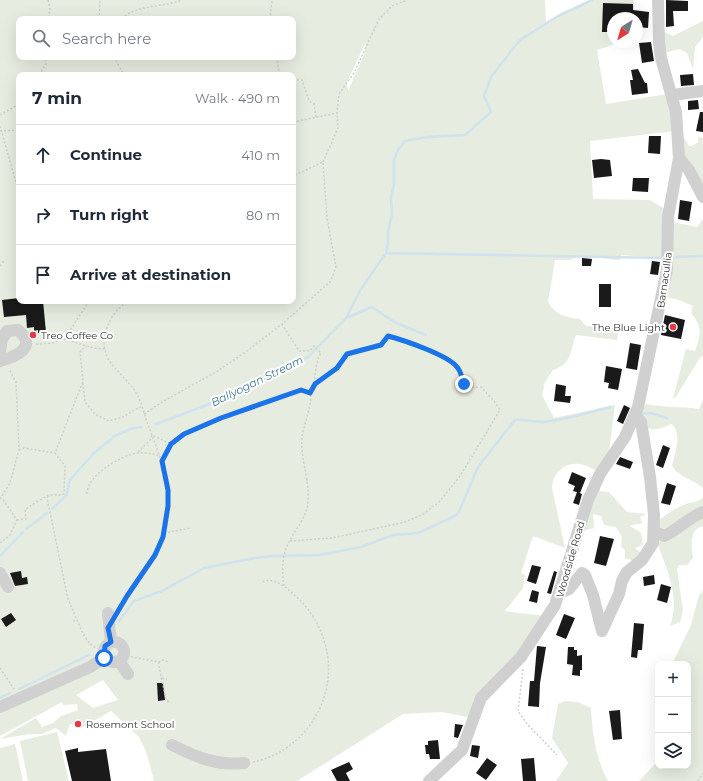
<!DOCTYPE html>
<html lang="en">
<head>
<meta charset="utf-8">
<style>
	body { margin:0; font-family:Montserrat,sans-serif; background:#f6f6f7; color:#1f2937 }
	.controls { position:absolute; right:12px; bottom:12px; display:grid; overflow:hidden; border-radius:8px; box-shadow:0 4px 16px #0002 }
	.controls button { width:36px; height:36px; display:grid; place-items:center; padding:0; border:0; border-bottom:1px solid #e0e1e3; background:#fff; color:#1f2937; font:20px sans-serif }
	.compass { position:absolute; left:607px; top:12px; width:36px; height:36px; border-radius:50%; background:#fff; box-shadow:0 4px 16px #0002; rotate:217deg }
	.stop { position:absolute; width:12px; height:12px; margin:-9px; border:3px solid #1a73e8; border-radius:50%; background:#fff }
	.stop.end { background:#1a73e8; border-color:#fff; box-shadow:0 1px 4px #0008 }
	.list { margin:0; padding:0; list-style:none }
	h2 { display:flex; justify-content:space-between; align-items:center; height:52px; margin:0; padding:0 16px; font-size:17px }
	h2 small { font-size:13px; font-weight:400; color:#747a83 }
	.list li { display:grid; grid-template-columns:26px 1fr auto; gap:12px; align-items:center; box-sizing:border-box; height:60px; padding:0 16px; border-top:1px solid #e0e1e3 }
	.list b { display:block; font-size:15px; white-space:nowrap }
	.list em { font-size:13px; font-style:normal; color:#747a83 }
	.icon { flex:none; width:22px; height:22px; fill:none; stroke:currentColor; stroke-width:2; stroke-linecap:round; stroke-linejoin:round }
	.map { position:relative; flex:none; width:703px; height:781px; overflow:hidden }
	.search { position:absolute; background:#fff; box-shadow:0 4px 16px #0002; left:16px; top:16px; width:280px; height:44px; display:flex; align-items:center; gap:10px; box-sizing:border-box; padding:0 14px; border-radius:8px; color:#747a83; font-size:15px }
	.panel { position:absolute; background:#fff; box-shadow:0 4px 16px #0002; left:16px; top:72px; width:280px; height:232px; border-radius:8px }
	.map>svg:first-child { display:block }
</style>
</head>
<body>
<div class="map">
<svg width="703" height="781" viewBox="0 0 703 781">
	<rect width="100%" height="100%" fill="#fff"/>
	<path fill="#e6ecdf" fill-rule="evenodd" d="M0 0H545L546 22 592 0H634V18H613V42H628L627 44 619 43 597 50 606 104 668 94 675 131 590 141 593 199 650 200 665 209V258L621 255 620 260 579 256 570 260H555L548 302C554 314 567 318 580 319L586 326 619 327 617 340 576 335C570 349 573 364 553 370L545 382 542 395 554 418 615 405 609 452 597 471C592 469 585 464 579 464 563 462 553 474 552 488L565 548 533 536 521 573 525 575 523 588 505 611 545 616 468 717 442 712 403 714 297 781H154L147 754 139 737 111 711 83 727 70 724 66 736 56 728 42 734H29L0 739 36 718 42 727 53 723 61 716 78 710 77 704 63 705 62 702 0 736ZM19 19H293V57H19ZM366 42 365 52 348 91 347 82ZM19 75H293V301H19ZM103 680 118 700 93 708 76 695Z
		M703 21V37L695 47 693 69 687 53 679 49 665 53 662 31 673 36Z
		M698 137 703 138V188L683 157 682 138H684L689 146H692L698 142Z
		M703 219V357L701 356 675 398H673L686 349 695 351C701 334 703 327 691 313L693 306 679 300 666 297 672 222 697 227Z
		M703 400V488C693 479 677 477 672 465 675 454 683 432 671 424 661 429 654 432 644 426L641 410 646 404C664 408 681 406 699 409Z
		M599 488 600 491 609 492 627 512 646 514 640 517 642 523 630 526 641 533 643 545 635 548 642 554 634 564 630 559H625V550L621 547 622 537 616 527 604 525 601 516 593 514 594 528 581 531Z
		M703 497V508L675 527 664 530 657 527 658 521C666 514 676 508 686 504 692 502 699 502 703 497Z
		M703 515V526C689 529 691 547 693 558L687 565H679L677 569 683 611 680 622 670 626C681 597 666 568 657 542L668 540Z
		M703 591V781H639L658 761V766H688V664H672L691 625 699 595Z
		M565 701 578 702 591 708C592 732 596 760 608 781H556L568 763 552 738 558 704Z
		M57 732 69 781H28L20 741Z
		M15 744 23 781H0V748Z"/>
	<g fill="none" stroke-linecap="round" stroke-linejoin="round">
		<path stroke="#cfe2ee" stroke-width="2.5" d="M386 253 664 258
			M673 257 703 256
			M346 318 372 307 396 323 426 335
			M640 414 651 413 667 418
			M156 424 207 405 282 372 308 357 346 318 361 289 386 253 388 244V232L392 214 391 198 394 184V160L398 150 405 141 428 137 465 135 491 112 484 96 491 77 520 40 558 16 592 0
			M52 509 67 495 69 481 94 453 115 436 133 428 142 427
			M26 529 47 513
			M0 556 23 532
			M119 621 134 601 162 591 204 568 255 558 273 556 319 555 361 547 393 535 418 533 455 516 459 512 478 467 515 420C525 419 533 422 543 422 566 420 589 412 611 407
			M19 689 89 655
			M0 698 10 693"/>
	</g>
	<path fill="#1a1a1a" d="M666 0 688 1V11H673L674 26 666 27Z
		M603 3 633 4V10L649 12 648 28 637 27V18H613V32H602Z
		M651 42 654 61 642 63 639 43Z
		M638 69 645 83H647L648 93 632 95 630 80H633L631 70Z
		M693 74 694 85 681 86 680 75Z
		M698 100 699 109 688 110V101Z
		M700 112H703V132L696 131Z
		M649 136H661L660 154 648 153Z
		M601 159 610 160 612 176 594 178 592 160Z
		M633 178H649L648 192 632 191Z
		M680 200 692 202 689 221 678 219Z
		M582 258 592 259 591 266H582Z
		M652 261 660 262 658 275 650 274Z
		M599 284H611V307H599Z
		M19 298V301H43L46 332 38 333V330L34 331V327L27 328 26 315 4 317 2 300Z
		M665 315 685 320 681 339 661 335Z
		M630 343 641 345 637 370 626 368Z
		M606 366 622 369 618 390 608 388 609 383 604 382Z
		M556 384 566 386 565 396H571L570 403 554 401Z
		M624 405 630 408 623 424 617 421Z
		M663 445 670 448 663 468 656 465Z
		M620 457 633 462 630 469 616 464Z
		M572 472 586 478 580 493 573 491 575 486 568 483Z
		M667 483 676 486 670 505 661 503Z
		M577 492 582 494 579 505 573 503Z
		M600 536 614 539 606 566 594 563Z
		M532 565 541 567 536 584 527 581Z
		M21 571 22 578 27 577 28 584 15 586 10 573Z
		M554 571 557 572 551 594 547 593Z
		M654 575 655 584 644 586 643 577Z
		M661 584 671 587 667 603 657 600Z
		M532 590 539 592 537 603 529 601Z
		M11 613 16 620 6 627 1 619Z
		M564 614 575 618 566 639 556 635Z
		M634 623 644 624 642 650H638L637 658 631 657Z
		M537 646 546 647 540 683 539 707 528 706 530 681H534Z
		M568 647H574V650H577V656L582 655V670H580V676L572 675 573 665 567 664Z
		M157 683H163L165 700 158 701Z
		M620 710 622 739 613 740 609 711Z
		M455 724 463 725 458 738 454 737Z
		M438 740 440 759H430L429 754H426L425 745H428V741Z
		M472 745 480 746 478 758 470 756Z
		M78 748V752L106 749 111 781H72L65 751Z
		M487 758 497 765 486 780 476 773Z
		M534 758 536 781H523L521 759Z
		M349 762 353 769 346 773 350 781H337L331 770Z"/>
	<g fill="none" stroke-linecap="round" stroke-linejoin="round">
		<path stroke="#cdcdcd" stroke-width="1.5" stroke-dasharray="2 2" stroke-linecap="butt" d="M48 0 50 9 48 19
			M99 19 100 0
			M122 19C133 5 165 7 182 0
			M270 19 272 0
			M114 57 124 75
			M277 57 279 75
			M39 75 46 64 45 57
			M293 80H302L309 101 314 104 316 117
			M0 115 19 104
			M293 122 337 113 339 94 354 73 379 19 392 6 407 0
			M0 126 19 193
			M0 131 19 130
			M323 162 338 128 337 113
			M0 266 4 261
			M282 324 299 351H310L314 346 321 353C314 363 317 381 310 393
			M64 339 93 348 105 349
			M36 344 53 343 65 338 89 301
			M83 383 85 402 95 414 109 421 123 417 136 409 141 407
			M144 414 162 402 216 372 247 351 282 324 330 282 336 267 327 218 323 162 293 176
			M19 450 24 448 55 453
			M138 452 150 440 152 435 171 444
			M161 461 172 443 185 434 221 419 301 391 310 393C314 399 303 427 302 437 300 461 312 485 307 508 303 522 293 533 287 546 282 557 282 573 284 586
			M306 480 310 479
			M87 494C86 476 121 455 138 453 146 452 153 454 160 456
			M48 496 47 498 68 599 77 620
			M0 499 10 483 19 450 16 382 9 369
			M17 520 26 519 25 510C28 507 47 495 50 495 55 494 59 496 64 494L65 466 55 453 83 381 80 352 86 346
			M164 533 191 528
			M290 541 332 538 405 522 422 515 439 502 460 476 500 410 494 401 481 387C456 389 467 375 453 363L403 340 388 336 381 345 347 354 337 368 315 384
			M0 543 10 535 17 520 2 498
			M118 612C138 577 168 547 168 504 168 475 157 449 147 422 144 414 142 404 138 396 132 384 119 374 111 363 95 343 109 312 129 301
			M73 621 77 620C82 631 86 644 98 649
			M127 656 159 662 162 660 168 662
			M159 662C158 668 165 691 166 700L169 702
			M0 668 14 689
			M523 669 518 711 528 725 557 755
			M162 678 167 679
			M253 762C274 758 293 746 307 729 342 685 333 626 290 591 283 585 272 577 263 582
			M698 781 703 773"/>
		<path stroke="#d0d0d0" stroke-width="12" d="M672 95 703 91
			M679 158 689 170 703 197
			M0 351 2 339 7 331 18 330C39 347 15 357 0 361
			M655 532 664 536C678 530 688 518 703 512
			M0 573 8 587
			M560 593 569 589 582 573 585 575 593 595 602 631
			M108 613 111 642
			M602 631 619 594 622 581 627 572 642 560 653 543 654 515 650 477 641 422 635 415
			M104 652a10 10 0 1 1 20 0a10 10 0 1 1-20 0Z
			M119 661 128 674
			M0 707 90 667 104 658
			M172 745C196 757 217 766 244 763
			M429 781 462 750 481 698 521 657 555 605 588 500 600 474 625 437 638 407 667 270 668 217 679 158 676 112 661 58 659 43 658 0"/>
	</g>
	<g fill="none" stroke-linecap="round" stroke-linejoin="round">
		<path stroke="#1a73e8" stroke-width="5" d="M104 658 105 646 111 642 108 628 127 596 155 555 163 537 168 506V490L162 461 171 444 184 434 221 418 301 390 310 393 315 384 337 368 347 354 381 345 388 336C403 340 448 355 457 367 461 371 462 379 464 384"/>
	</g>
	<g fill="#e63946" stroke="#fff" stroke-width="1.5">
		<circle cx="673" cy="327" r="4"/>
		<circle cx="33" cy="335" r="4"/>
		<circle cx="78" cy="724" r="4"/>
	</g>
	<g text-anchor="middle" stroke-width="4" stroke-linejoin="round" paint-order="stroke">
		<g font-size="10" fill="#333" stroke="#fff">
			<text transform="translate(664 280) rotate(-82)" y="4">Barnacullia</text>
			<text transform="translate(570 559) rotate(-74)" y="4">Woodside Road</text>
		</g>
		<g font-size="10" fill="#333" stroke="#fff" text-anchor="start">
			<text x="665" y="331" text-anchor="end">The Blue Light</text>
			<text x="41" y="339">Treo Coffee Co</text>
			<text x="86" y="728">Rosemont School</text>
		</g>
		<g font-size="11" font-style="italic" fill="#3f7597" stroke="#fff">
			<text transform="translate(257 381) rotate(-26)" y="4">Ballyogan Stream</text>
		</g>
	</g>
</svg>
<div class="controls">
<button>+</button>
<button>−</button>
<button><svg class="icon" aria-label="layers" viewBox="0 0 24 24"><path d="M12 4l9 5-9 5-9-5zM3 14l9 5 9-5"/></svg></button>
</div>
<svg class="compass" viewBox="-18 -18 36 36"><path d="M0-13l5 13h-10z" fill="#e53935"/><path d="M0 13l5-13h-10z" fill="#747a83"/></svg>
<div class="stop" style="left:104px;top:658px"></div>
<div class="stop end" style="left:464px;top:384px"></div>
<div class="search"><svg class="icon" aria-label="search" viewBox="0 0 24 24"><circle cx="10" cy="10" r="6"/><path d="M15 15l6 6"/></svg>Search here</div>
<section class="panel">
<h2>7 min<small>Walk · 490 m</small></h2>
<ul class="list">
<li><svg class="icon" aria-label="ahead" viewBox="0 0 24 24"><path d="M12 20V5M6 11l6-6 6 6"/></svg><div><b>Continue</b></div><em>410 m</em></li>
<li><svg class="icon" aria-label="right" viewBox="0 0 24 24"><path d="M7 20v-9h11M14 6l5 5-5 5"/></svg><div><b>Turn right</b></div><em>80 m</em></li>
<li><svg class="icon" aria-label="arrive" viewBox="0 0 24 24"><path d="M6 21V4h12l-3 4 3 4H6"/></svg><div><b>Arrive at destination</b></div></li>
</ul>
</section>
</div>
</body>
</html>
